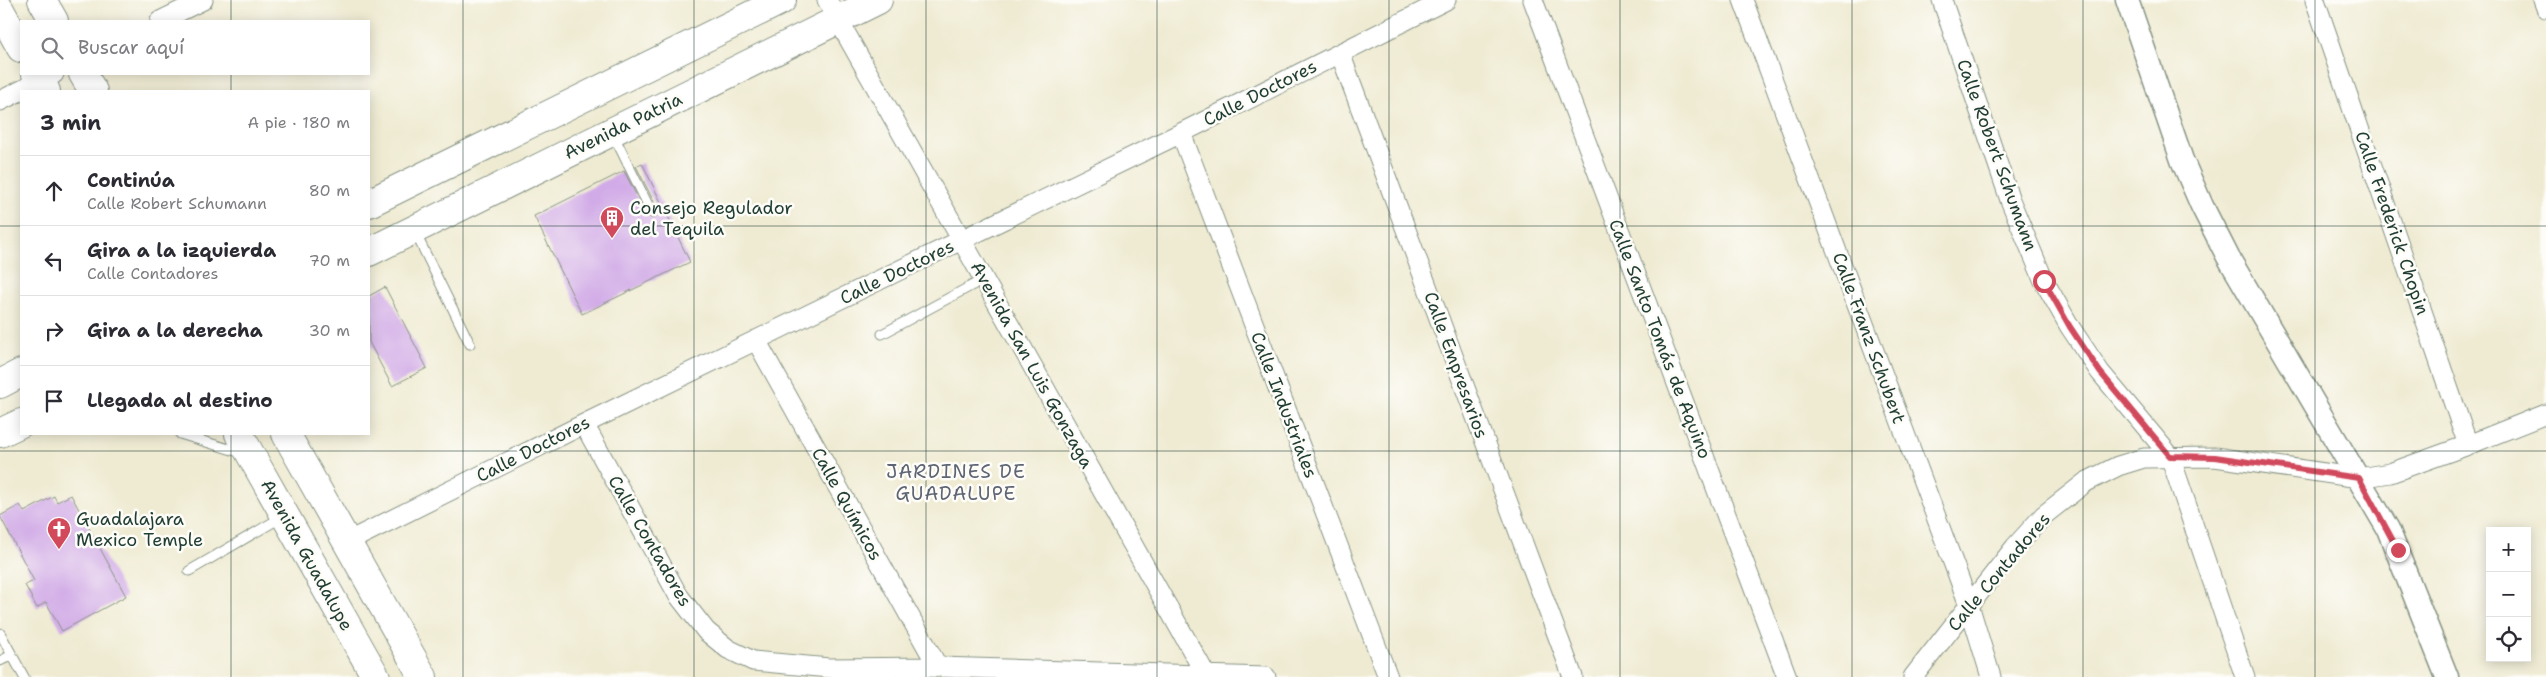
<!DOCTYPE html>
<html lang="es">
<head>
<meta charset="utf-8">
<style>
	body { margin:0; font-family:"Shantell Sans",sans-serif; background:#f7f7f7; color:#2b2b33 }
	.controls { position:absolute; right:15px; bottom:15px; display:grid; overflow:hidden; border-radius:0px; box-shadow:0 2px 12px #0003 }
	.controls button { width:45px; height:45px; display:grid; place-items:center; padding:0; border:0; border-bottom:1px solid #e1e1e2; background:#fff; color:#2b2b33; font:25px sans-serif }
	.stop { position:absolute; width:15px; height:15px; margin:-11px; border:4px solid #d1495b; border-radius:50%; background:#fff }
	.stop.end { background:#d1495b; border-color:#fff; box-shadow:0 1px 5px #0008 }
	.list { margin:0; padding:0; list-style:none }
	h2 { display:flex; justify-content:space-between; align-items:center; height:65px; margin:0; padding:0 20px; font-size:21px }
	h2 small { font-size:16px; font-weight:400; color:#7c7c81 }
	.list li { display:grid; grid-template-columns:32px 1fr auto; gap:15px; align-items:center; box-sizing:border-box; height:70px; padding:0 20px; border-top:1px solid #e1e1e2 }
	.list b { display:block; font-size:19px; white-space:nowrap }
	.list p { margin:0; font-size:16px; white-space:nowrap; color:#7c7c81 }
	.list em { font-size:16px; font-style:normal; color:#7c7c81 }
	.icon { flex:none; width:28px; height:28px; fill:none; stroke:currentColor; stroke-width:2; stroke-linecap:round; stroke-linejoin:round }
	.map { position:relative; flex:none; width:2546px; height:677px; overflow:hidden }
	.search { position:absolute; background:#fff; box-shadow:0 2px 12px #0003; left:20px; top:20px; width:350px; height:55px; display:flex; align-items:center; gap:12px; box-sizing:border-box; padding:0 18px; border-radius:0px; color:#7c7c81; font-size:19px }
	.panel { position:absolute; background:#fff; box-shadow:0 2px 12px #0003; left:20px; top:90px; width:350px; height:345px; border-radius:0px }
	.map>svg:first-child { display:block }
</style>
</head>
<body>
<div class="map">
<svg width="2546" height="677" viewBox="0 0 2546 677">
	<rect width="100%" height="100%" fill="#fdfcf7"/>
	<filter id="ink" filterUnits="userSpaceOnUse"><feTurbulence type="fractalNoise" baseFrequency=".02" numOctaves="2"/><feDisplacementMap in="SourceGraphic" scale="10" xChannelSelector="R" yChannelSelector="G"/><feConvolveMatrix kernelMatrix="1 2 1 2 8 2 1 2 1" color-interpolation-filters="sRGB"/></filter>
	<filter id="wash" filterUnits="userSpaceOnUse"><feTurbulence type="fractalNoise" baseFrequency=".0096" numOctaves="4" result="noise"/><feDisplacementMap in="SourceGraphic" scale="20" xChannelSelector="R" yChannelSelector="G"/><feGaussianBlur stdDeviation="1.12" result="paint"/><feColorMatrix in="noise" values="0 0 0 0 0 0 0 0 0 0 0 0 0 0 0 0 0 1.4 0 .05"/><feComposite in="paint" operator="in"/></filter>
	<g filter="url(#wash)">
		<rect width="100%" height="100%" fill="#efebd3"/>
		<g id="blocks">
			<path fill="#d1abe7" d="M642 163 690 262 582 314 534 216 624 171 647 216 655 218 658 210 636 166Z
				M385 287 427 368 392 386 369 342V296Z
				M71 495 126 596 62 631 46 602 37 608 25 585 34 581 0 516 20 505 24 512 54 496 57 502Z"/>
		</g>
	</g>
	<g filter="url(#ink)">
		<use href="#blocks" fill-opacity="0" stroke="#879484" stroke-width="1"/>
		<g fill="none" stroke-linecap="round" stroke-linejoin="round">
			<g stroke="#879484" stroke-width="11">
				<path id="service" d="M613 134 652 213
					M415 232 470 344
					M882 334 984 279
					M180 434 242 453
					M189 571 282 517
					M0 633 24 677
					M0 661 12 655"/>
			</g>
			<g stroke="#879484" stroke-width="21">
				<path id="minor" d="M827 0 1207 677
					M1533 0 1787 677
					M1743 0 1969 605 1991 677
					M1942 0 2010 200 2044 281 2070 327 2100 372 2170 456 2245 677
					M2315 0 2468 445
					M2543 0 2546 8
					M160 21 203 0
					M1340 53 1573 677
					M0 101 54 74
					M1181 133 1388 677
					M756 340 938 667
					M584 424 678 595 706 631 728 649 753 661 829 668 938 667 1266 677
					M347 542 584 424 1181 133 1446 0
					M1913 677 2015 547 2044 515 2086 482 2118 466 2144 458 2215 457 2359 478 2390 473 2468 445 2546 414"/>
			</g>
			<g stroke="#879484" stroke-width="25">
				<path id="tertiary" d="M2127 0 2182 160 2202 206 2228 257 2388 529 2447 677"/>
			</g>
			<g stroke="#879484" stroke-width="30">
				<path id="primary" d="M42 0 54 21
					M0 10 21 48
					M36 74 46 91
					M83 74 93 91
					M369 203 782 0
					M369 252 878 0
					M0 384 21 373
					M0 433 21 423
					M239 434 376 677
					M286 434 423 677"/>
			</g>
			<use href="#service" stroke="#fff" stroke-width="9"/>
			<use href="#minor" stroke="#fff" stroke-width="19"/>
			<use href="#tertiary" stroke="#fff" stroke-width="22"/>
			<use href="#primary" stroke="#fff" stroke-width="28"/>
		</g>
	</g>
	<g fill="none" stroke-linecap="round" stroke-linejoin="round" filter="url(#ink)">
		<path stroke="#d1495b" stroke-width="6" d="M2044 281 2070 327 2100 372 2170 456 2215 457 2359 478 2398 550"/>
	</g>
	<path fill="none" stroke="#1f3d34" stroke-width="1" stroke-opacity="0.55" d="M231 0V21M463 0V677M694 0V677M926 0V677M1157 0V677M1389 0V677M1620 0V677M1852 0V677M2083 0V677M2315 0V677M231 74V91M0 226H21M369 226H2546M231 434V677M0 451H2546"/>
	<defs>
		<g id="building-pin" transform="scale(1.25)"><path d="M0 17L-7.5 6A9.5 9.5 0 1 1 7.5 6Z" fill="#d1495b" stroke="#fdfcf7"/><path d="M-4-6H4V6H1V3H-1V6H-4ZM-2.5-4.3h1.7v1.8h-1.7ZM.8-4.3h1.7v1.8H.8ZM-2.5-1h1.7V.8h-1.7ZM.8-1h1.7V.8H.8Z" fill="#fff"/></g>
		<g id="church-pin" transform="scale(1.25)"><path d="M0 17L-7.5 6A9.5 9.5 0 1 1 7.5 6Z" fill="#d1495b" stroke="#fdfcf7"/><path d="M-1.2-6h2.4v3.5h3.3v2.4h-3.3V6h-2.4V-.1h-3.3v-2.4h3.3Z" fill="#fff"/></g>
	</defs>
	<g fill-rule="evenodd">
		<use href="#building-pin" x="612" y="218"/>
		<use href="#church-pin" x="59" y="529"/>
	</g>
	<g text-anchor="middle" stroke-width="5" stroke-linejoin="round" paint-order="stroke">
		<g font-size="18" fill="#1f3d34" stroke="#fdfcf7">
			<text transform="translate(1260 93) rotate(-27)" y="6">Calle Doctores</text>
			<text transform="translate(623 126) rotate(-26)" y="6">Avenida Patria</text>
			<text transform="translate(1997 155) rotate(70)" y="6">Calle Robert Schumann</text>
			<text transform="translate(2392 223) rotate(71)" y="6">Calle Frederick Chopin</text>
			<text transform="translate(897 272) rotate(-26)" y="6">Calle Doctores</text>
			<text transform="translate(1869 338) rotate(70)" y="6">Calle Franz Schubert</text>
			<text transform="translate(1660 339) rotate(69)" y="6">Calle Santo Tomás de Aquino</text>
			<text transform="translate(1032 365) rotate(61)" y="6">Avenida San Luis Gonzaga</text>
			<text transform="translate(1456 365) rotate(70)" y="6">Calle Empresarios</text>
			<text transform="translate(1284 405) rotate(69)" y="6">Calle Industriales</text>
			<text transform="translate(533 449) rotate(-27)" y="6">Calle Doctores</text>
			<text transform="translate(847 504) rotate(61)" y="6">Calle Químicos</text>
			<text transform="translate(650 541) rotate(60)" y="6">Calle Contadores</text>
			<text transform="translate(307 555) rotate(61)" y="6">Avenida Guadalupe</text>
			<text transform="translate(1999 572) rotate(-50)" y="6">Calle Contadores</text>
		</g>
		<g font-size="18" fill="#1f3d34" stroke="#fdfcf7" text-anchor="start">
			<text x="630" y="214">Consejo Regulador<tspan x="630" dy="21">del Tequila</tspan></text>
			<text x="76" y="525">Guadalajara<tspan x="76" dy="21">Mexico Temple</tspan></text>
		</g>
		<g font-size="19" letter-spacing="1" fill="#5d6473" stroke="#fdfcf7">
			<text x="956" y="478">JARDINES DE<tspan x="956" dy="22">GUADALUPE</tspan></text>
		</g>
	</g>
</svg>
<div class="controls">
<button>+</button>
<button>−</button>
<button><svg class="icon" aria-label="locate" viewBox="0 0 24 24"><circle cx="12" cy="12" r="6"/><path d="M12 2v4M12 18v4M2 12h4M18 12h4"/></svg></button>
</div>
<div class="stop" style="left:2044px;top:281px"></div>
<div class="stop end" style="left:2398px;top:550px"></div>
<div class="search"><svg class="icon" aria-label="search" viewBox="0 0 24 24"><circle cx="10" cy="10" r="6"/><path d="M15 15l6 6"/></svg>Buscar aquí</div>
<section class="panel">
<h2>3 min<small>A pie · 180 m</small></h2>
<ul class="list">
<li><svg class="icon" aria-label="ahead" viewBox="0 0 24 24"><path d="M12 20V5M6 11l6-6 6 6"/></svg><div><b>Continúa</b><p>Calle Robert Schumann</p></div><em>80 m</em></li>
<li><svg class="icon" aria-label="left" viewBox="0 0 24 24"><path d="M17 20v-9H6M10 6l-5 5 5 5"/></svg><div><b>Gira a la izquierda</b><p>Calle Contadores</p></div><em>70 m</em></li>
<li><svg class="icon" aria-label="right" viewBox="0 0 24 24"><path d="M7 20v-9h11M14 6l5 5-5 5"/></svg><div><b>Gira a la derecha</b></div><em>30 m</em></li>
<li><svg class="icon" aria-label="arrive" viewBox="0 0 24 24"><path d="M6 21V4h12l-3 4 3 4H6"/></svg><div><b>Llegada al destino</b></div></li>
</ul>
</section>
</div>
</body>
</html>
